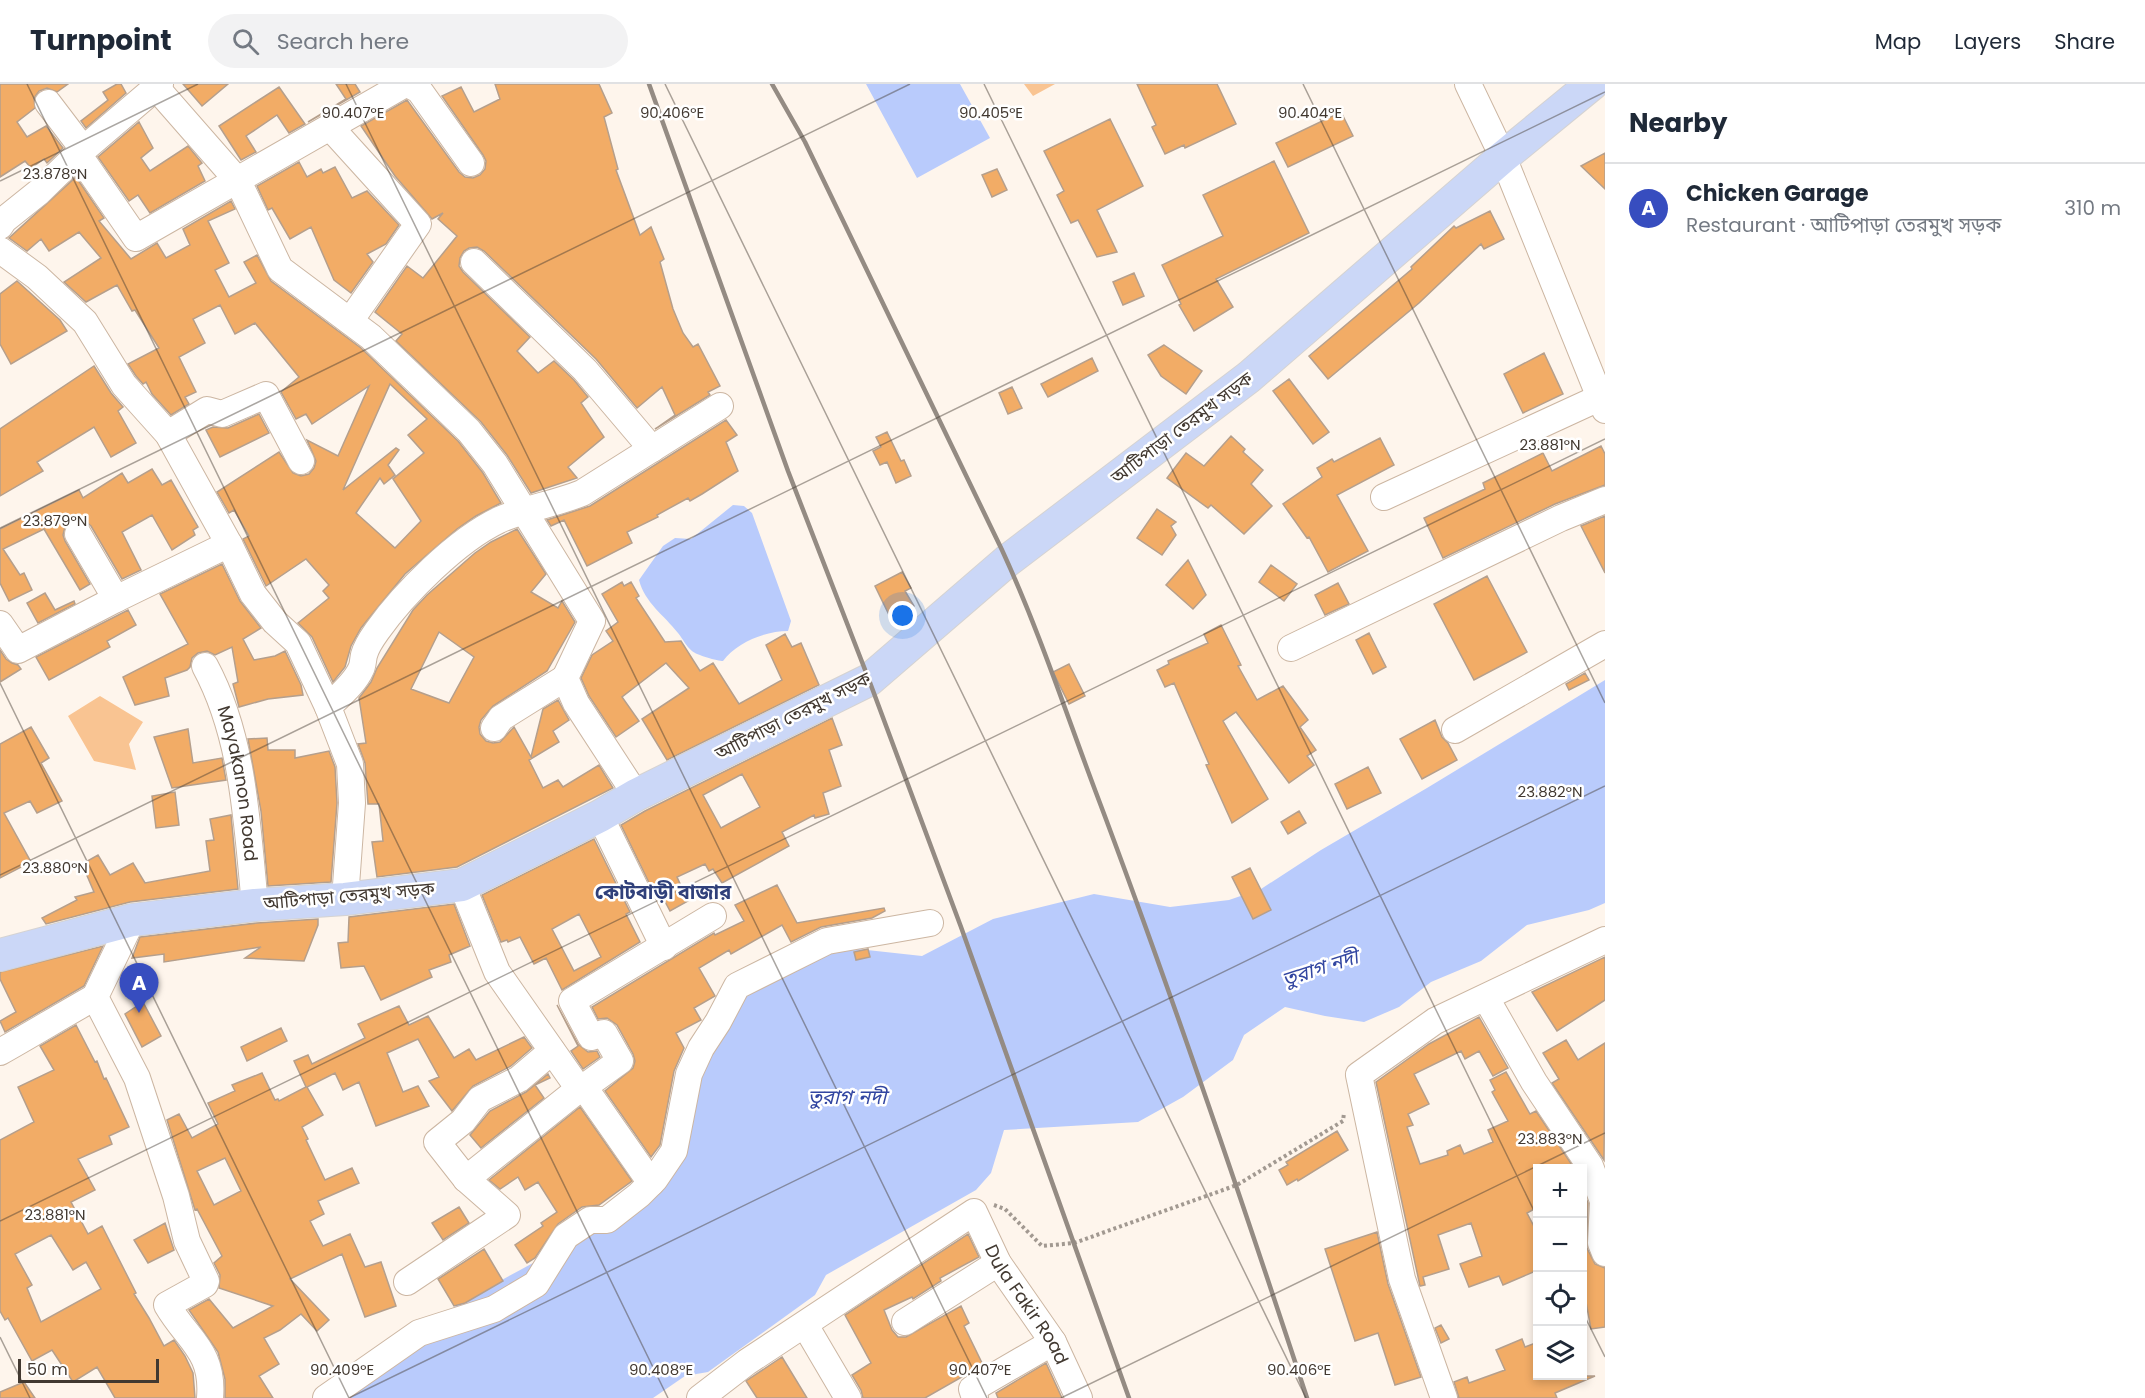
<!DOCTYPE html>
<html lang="en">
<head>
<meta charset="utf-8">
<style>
	body { margin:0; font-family:Poppins,"Noto Sans Bengali",sans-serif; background:#f2f2f3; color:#1f2937 }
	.controls { position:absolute; right:18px; bottom:18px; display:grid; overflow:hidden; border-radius:0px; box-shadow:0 3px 9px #0003 }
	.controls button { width:54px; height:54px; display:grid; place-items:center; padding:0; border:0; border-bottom:2px solid #e0e1e3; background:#fff; color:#1f2937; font:30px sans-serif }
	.scale { position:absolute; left:18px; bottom:15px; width:141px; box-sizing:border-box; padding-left:6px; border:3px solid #423931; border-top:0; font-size:16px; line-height:21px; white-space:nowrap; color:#423931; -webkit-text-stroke:4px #fff; paint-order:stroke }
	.you { position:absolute; left:903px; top:532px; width:21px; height:21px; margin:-15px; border:4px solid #fff; border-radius:50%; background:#1a73e8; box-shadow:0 0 0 9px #1a73e833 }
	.badge { display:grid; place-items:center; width:39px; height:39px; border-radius:50%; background:#374dbf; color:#fff; font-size:20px; font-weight:700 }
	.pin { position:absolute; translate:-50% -50px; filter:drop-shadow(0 2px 3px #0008) }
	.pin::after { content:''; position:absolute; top:32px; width:21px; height:18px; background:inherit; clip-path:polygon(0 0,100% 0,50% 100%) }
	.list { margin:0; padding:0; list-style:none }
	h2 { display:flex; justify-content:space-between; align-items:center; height:78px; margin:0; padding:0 24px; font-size:26px }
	h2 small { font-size:20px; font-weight:400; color:#747a83 }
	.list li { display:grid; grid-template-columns:39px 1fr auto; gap:18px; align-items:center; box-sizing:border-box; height:90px; padding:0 24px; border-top:2px solid #e0e1e3 }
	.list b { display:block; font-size:22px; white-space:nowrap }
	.list p { margin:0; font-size:20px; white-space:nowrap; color:#747a83 }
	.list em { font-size:20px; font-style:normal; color:#747a83 }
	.icon { flex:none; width:33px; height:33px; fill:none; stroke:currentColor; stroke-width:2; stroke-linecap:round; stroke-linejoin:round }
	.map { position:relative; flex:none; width:1605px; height:1314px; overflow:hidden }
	header { display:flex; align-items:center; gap:36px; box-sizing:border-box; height:84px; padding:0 30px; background:#fff; border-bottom:2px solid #e0e1e3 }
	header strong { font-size:28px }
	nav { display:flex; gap:33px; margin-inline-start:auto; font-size:21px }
	.search { width:420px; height:54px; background:#f2f2f3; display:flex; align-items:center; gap:15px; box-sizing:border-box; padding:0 21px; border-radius:33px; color:#747a83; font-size:22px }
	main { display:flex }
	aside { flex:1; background:#fff }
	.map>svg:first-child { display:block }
</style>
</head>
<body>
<header>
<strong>Turnpoint</strong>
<div class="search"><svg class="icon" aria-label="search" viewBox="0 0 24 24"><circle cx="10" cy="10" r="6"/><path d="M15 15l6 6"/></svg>Search here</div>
<nav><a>Map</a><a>Layers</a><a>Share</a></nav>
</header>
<main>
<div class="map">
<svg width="1605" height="1314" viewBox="0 0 1605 1314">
	<rect width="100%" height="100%" fill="#fef5ec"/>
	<path fill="#f9c492" d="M1024 0H1055L1033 12Z
		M100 612 143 638 129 660 136 686 94 677 68 632Z"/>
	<path fill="#b9cbfc" d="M866 0H960L990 54 917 94Z
		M733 421 744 422 752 429 791 537 788 547C766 547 737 558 723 577 718 577 696 571 692 567 686 562 683 555 678 549 664 531 645 519 639 496L663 462 675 454 691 455Z
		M1605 596V819L1589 826 1527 841 1481 877 1431 898 1399 923 1364 938 1325 932 1285 923 1244 951 1233 976 1183 1013 1138 1038 1004 1046 991 1089 976 1106 826 1191 815 1211 708 1288 685 1292 653 1314H316L365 1277 476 1210 579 1154 631 1121 698 998 726 915 764 879 858 865 922 872 993 835 1094 810 1170 823 1229 816 1261 805 1321 766 1427 704Z"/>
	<path fill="#f2ac66" stroke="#b59f8c" stroke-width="1.5" fill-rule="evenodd" d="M0 0H68L57 8 47 4 39 7 34 14 35 24 17 38 27 53 46 42 63 64 47 79 44 75 31 84 25 77 0 93Z
		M117 0H121L126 9 86 44 81 37 108 16 103 8Z
		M183 0H228L202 22Z
		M336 0H355L360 8 308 38 346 15Z
		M495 0H599L612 29 604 33 618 85 616 86 640 151 651 143 664 175 660 178 673 225 683 249 693 263 698 260 720 302 708 308 710 311 655 345 675 331 662 303 637 324 596 275 484 167 477 163 469 164 464 167 460 174 459 182 463 188 530 253 517 267 538 289 554 277 574 296 588 313 581 319 604 353 568 383 577 394 531 409 507 371 481 338 396 257 402 250 375 228 407 182 423 194 457 152 438 135 443 129 432 135 395 92 361 42 407 16 459 88 465 93 473 94 480 91 485 85 486 77 483 71 442 12 461 3 474 28 500 15Z
		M1137 0H1217L1236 40 1185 64 1184 61 1165 70 1152 43 1156 41Z
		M279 3 305 40 289 49 277 31 246 52 256 68 241 76 219 42Z
		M1341 28 1353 52 1288 83 1276 59Z
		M1110 35 1143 102 1097 126 1117 168 1097 173 1078 136 1071 139 1057 111 1064 107 1044 67Z
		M139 38 153 64 141 74 150 87 188 62 202 79 198 82 205 97 150 129 138 111 129 117 98 73Z
		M1605 69V105L1581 82Z
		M1274 77 1309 149 1216 195 1233 223 1194 247 1179 221 1181 220 1162 181 1223 152 1203 111Z
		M299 78 307 93 321 85 323 89 335 83 352 114 367 107 399 141 386 160 367 170 373 178 351 209 334 196 311 143 290 155 272 124 268 126 257 102Z
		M997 85 1007 106 992 113 982 91Z
		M76 93 104 134 99 137 131 175 157 159 166 174 190 161 183 145 231 117 235 125 208 137 229 179 215 186 229 213 256 199 244 178 257 171 271 197 361 264 458 357 483 389 501 419 476 432 457 445 405 490 361 544 351 562 345 583 333 598 312 553 298 539 329 514 323 507 329 501 306 475 266 502 243 455 249 452 234 426 229 429 217 408 279 368 293 389 301 392 309 390 314 384 316 377 307 356 338 372 369 302 312 340 306 330 296 335 281 308 299 293 255 239 235 250 220 221 193 235 205 259 179 273 196 308 185 313 189 320 171 331 152 310 146 298 143 300 136 292 128 280 159 264 135 226 132 227 117 201 86 218 64 198 101 174 79 148 49 167 41 155 27 167 9 154ZM390 300 427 335 408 351 424 369 393 395 421 437 395 464 356 429 380 394 384 400 395 391 388 381 399 366 396 364 343 406Z
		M1490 127 1504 155 1484 165 1481 160 1419 219 1328 295 1309 272 1412 185 1411 183 1454 142 1456 144Z
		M1134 189 1144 212 1123 221 1113 198Z
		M17 197 60 236 67 247 11 280 0 260V210Z
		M1164 261 1202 287 1186 310 1161 292 1148 271Z
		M1544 269 1563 310 1523 329 1504 290Z
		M1092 274 1098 287 1048 313 1041 300Z
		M94 282 111 309 123 323 118 327 136 359 111 373 94 343 37 378 43 387 0 412V345Z
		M1289 295 1329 348 1313 360 1273 307Z
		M1012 303 1022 324 1008 330 999 309Z
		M259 330 269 349 220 373 206 346 213 343 228 344Z
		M726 336 737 351 726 358 738 387 702 410 690 417 688 414 657 431 658 433 627 448 632 459 587 482 564 436 551 442 547 436 590 422Z
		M887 348 901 377 904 376 911 392 896 399 887 378 880 381 873 367 881 363 876 353Z
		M1231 352 1245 365 1243 368 1263 386 1251 400 1272 422 1244 450 1211 421 1208 424 1167 394 1186 369 1204 382Z
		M1380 354 1394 381 1337 411 1368 467 1328 488 1309 453 1307 454 1283 420 1322 393 1317 384 1332 375 1334 378Z
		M1601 362 1605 370V401L1555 420 1443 474 1424 434 1485 405 1483 399 1543 369 1552 387Z
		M152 385 162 401 171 396 198 443 193 446 195 451 172 466 152 431 122 448 141 486 122 495 91 442 85 437 77 435 71 437 65 443 63 451 65 457 90 500 80 506 44 445 3 465 20 491 24 489 32 506 9 517 0 499V445L79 406 83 414 122 389 128 399Z
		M1157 425 1176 438 1171 442 1176 451 1162 471 1137 454Z
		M1605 432V489L1581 442Z
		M517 445 546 490 531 508 558 524 562 517 575 538 547 587 493 622 481 636 479 643 480 650 486 657 493 659 500 658 514 643 531 673 543 625 558 616 569 636 553 647 559 658 529 676 543 704 558 696 563 703 599 681 613 704 457 783 377 793 372 758 383 757 379 720H368L365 679 358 660 366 659 359 614 371 598 377 584 413 526 427 511 475 469 491 458ZM439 548 474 573 449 619 411 605Z
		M1188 476 1206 511 1193 525 1166 501Z
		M222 480 240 517 261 544 243 555 254 576 275 572 285 567 301 601 303 611 268 615 239 623 233 600 238 598 232 563 215 571 207 567 198 569 192 574 190 583 187 586 165 594 169 612 135 621 123 593 188 560 160 510Z
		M1271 481 1297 500 1284 517 1259 498Z
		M902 488 911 504 905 507 914 522 891 535 875 502Z
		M1487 492 1527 568 1474 596 1434 520Z
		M622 498 624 502 631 498 639 512 636 514 665 558 681 557 700 587 713 579 739 620 782 596 766 561 785 550 792 563 801 559 819 601 667 676 642 635 689 604 666 579 622 613 639 637 616 653 589 612 581 594 592 571 613 557 606 547 618 538 602 510Z
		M1338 499 1349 520 1325 531 1315 511Z
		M45 509 55 526 74 517 75 520 38 539 27 519Z
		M128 526 136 541 107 557 110 563 49 596 36 573Z
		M1221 541 1241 581 1238 582 1257 616 1283 602 1308 636 1300 643 1316 666 1307 672 1314 681 1289 699 1236 628 1223 637 1268 715 1232 739 1206 681 1209 680 1174 599 1165 603 1157 586 1169 580 1168 577 1208 559 1204 550Z
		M1369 549 1386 583 1373 590 1356 556Z
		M0 566 6 575 12 579 18 581 21 585 0 598Z
		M1069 580 1085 612 1069 620 1053 588Z
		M1585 589 1589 596 1569 606 1566 600Z
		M832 634 842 661 829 666 841 702 823 709 829 730 815 734 814 731 782 748 789 762 722 799 713 785 709 787 705 780 677 793 688 817 670 827 661 810 656 813 621 741 645 727ZM742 690 760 723 721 744 703 711Z
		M1435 636 1442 653 1448 659 1457 676 1422 695 1400 655Z
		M31 643 49 674 41 679 62 717 37 729 30 717 4 729 31 778 0 794V660Z
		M188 645 193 679 222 674 226 696 172 704 154 653Z
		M267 654 268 666H295V674L329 667 335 683 337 719 331 798 268 802 261 727 248 655Z
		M1368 683 1381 709 1347 725 1335 700Z
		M175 708 179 741 156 744 152 712Z
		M1299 727 1306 739 1288 750 1281 738Z
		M231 731 238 805 130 818 46 840 42 834 77 816 75 813 94 808 82 780 98 771 110 791 133 779 145 799 210 787 206 757 214 756 210 735Z
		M594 755 630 828 626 830 640 858 562 906 546 874 534 880 520 853 508 858 507 856 501 858 482 811ZM579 830 601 873 574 887 552 845Z
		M1250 784 1271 826 1253 835 1232 793Z
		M777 801 797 839 884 824 885 827 872 834 821 843 791 858 782 841 731 870 729 866 699 884 715 912 694 924 701 936 676 949 684 964 674 987 660 1061 651 1073 605 1007 633 984 635 977 633 970 617 941 607 934 598 935 592 923 714 849 715 851 744 837 735 821Z
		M454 820 470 862 449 871 451 878 429 886 432 893 381 916 364 882 341 884 338 859 348 858 349 833Z
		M318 835V841L304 877 245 874 261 863 164 878V870L132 874 140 853 257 839Z
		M103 862 84 902 5 948 0 937 16 928 0 895V888Z
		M868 865 870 873 856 876 854 868Z
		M1605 873V916L1557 947 1532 908Z
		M143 918 161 952 142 963 125 930Z
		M557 921 578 960 588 968 597 967 600 973 583 985 571 967 578 962Z
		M399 922 409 941 428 932 454 974 469 965 476 976 524 953 532 964 511 982 473 1002 452 1027 429 997 439 993 418 955 387 969 403 1008 418 1002 429 1022 376 1042 359 998 343 1006 335 989 307 1003 323 1031 302 1043 308 1055 306 1056 325 1096 352 1084 359 1099 318 1117 324 1130 310 1137 323 1162 350 1150 365 1183 381 1178 396 1222 365 1233 342 1170 290 1195 329 1236 317 1247 301 1230 280 1246 264 1254 279 1280 259 1292 273 1314H225V1295L218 1268 189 1226 209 1215 233 1244 273 1222 219 1204 220 1191 214 1179 222 1172 197 1125 195 1126 167 1036 179 1030 192 1054 218 1040 208 1019 235 1007 232 1001 262 989 275 1016 278 1015 279 1017 306 1003 294 977 308 971 312 980 365 954 358 940ZM225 1074 241 1107 214 1121 197 1087Z
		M1479 933 1508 984 1493 992 1479 967 1465 975 1461 967 1414 990 1429 1020 1408 1030 1413 1041 1407 1043 1420 1080 1448 1071 1447 1067 1460 1061 1464 1070 1493 1058 1488 1046 1508 1037 1492 1008 1495 1006 1490 996 1506 988 1530 1030 1536 1027 1574 1084H1538V1123L1527 1129 1538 1150V1186L1503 1201 1499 1192 1469 1203 1460 1180 1482 1172 1471 1139 1438 1151 1449 1185 1423 1193 1425 1201 1420 1202 1376 998 1429 960Z
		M76 941 95 978 97 977 104 995 106 994 129 1043 109 1052 112 1060 78 1075 95 1106 71 1118 88 1150 102 1142 136 1209 134 1210 149 1234 164 1262 174 1256 185 1272 193 1289 195 1314H115L97 1283 73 1298 52 1266 32 1277 8 1234 5 1236 0 1227V1056L34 1038 18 1003 54 986 40 962ZM51 1151 73 1186 86 1178 101 1205 41 1238 27 1204 32 1201 15 1170Z
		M281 944 287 957 247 977 241 963Z
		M1566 956 1578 976 1605 959 1604 1076 1552 999 1559 995 1543 969Z
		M548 990 550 994 535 1001 544 1014 481 1064 470 1051 490 1027 526 1008Z
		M580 1023 632 1097 599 1121 582 1123 558 1140 535 1174 527 1179 515 1161 543 1142 541 1139 557 1128 538 1098 525 1106 518 1093 500 1105 489 1096Z
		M1337 1047 1348 1066 1298 1097 1297 1095 1287 1101 1279 1086 1288 1081 1286 1078Z
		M1582 1105 1588 1119 1587 1164 1595 1180 1605 1184V1243L1591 1245 1582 1197Z
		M459 1123 469 1139 443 1156 432 1139Z
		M165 1139 174 1166 148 1179 134 1156Z
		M1377 1148 1388 1200 1421 1293 1395 1301 1378 1249 1355 1257 1325 1165Z
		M968 1150 979 1173 940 1194 941 1197 913 1215 912 1213 884 1226 892 1246 898 1253H906L961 1222 969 1239 964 1242 983 1281 925 1314H863L861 1306 852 1291 871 1279 845 1231Z
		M484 1165 503 1197 465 1219 454 1222 438 1195Z
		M1441 1241 1449 1255 1441 1259 1435 1244Z
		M1522 1255 1525 1263 1538 1258V1292H1595L1555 1309 1557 1314H1459L1454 1298 1467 1293 1469 1299 1505 1286 1496 1266Z
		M782 1273 807 1314H757L746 1297Z
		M1046 1279 1062 1314H998L996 1309Z
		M24 1298 35 1314H0V1308Z"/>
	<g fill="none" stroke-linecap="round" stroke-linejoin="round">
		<g stroke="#ccb6a2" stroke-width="28">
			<g id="minor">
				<path d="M153 0 238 97 280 185 371 253 469 347 495 380 592 537 565 594 576 619 636 711"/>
				<path d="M160 0 78 70 136 154 405 0"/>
				<path d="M408 0 419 6 471 79"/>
				<path d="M1468 0 1503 73 1605 326"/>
				<path d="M48 19 83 65"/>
				<path d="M330 43 418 140 350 237"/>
				<path d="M0 142 4 136 39 108 78 70"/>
				<path d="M0 166 37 193 85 238 124 301 168 350 229 460 253 510 275 538 298 559 328 623"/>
				<path d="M474 178 585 286 652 365"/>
				<path d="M168 350 207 326 222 330 266 311 301 377"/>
				<path d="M1384 413 1599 314"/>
				<path d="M78 450 116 515 229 460"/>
				<path d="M0 540 18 566 116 515"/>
				<path d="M1291 564 1561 434 1605 416"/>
				<path id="s1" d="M205 582C244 654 247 741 255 821"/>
				<path d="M494 644 501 634 565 594"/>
				<path d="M1455 646 1605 560"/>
				<path d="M600 732 664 863"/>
				<path d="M462 801 497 888 579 1005 584 1003 651 1099"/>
				<path d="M345 815 352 719 350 680 328 623C339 612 355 599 361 585 363 581 363 575 364 571 366 563 372 554 377 547 404 509 457 456 499 436 526 424 555 420 582 409L720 322"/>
				<path d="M132 836 95 913 137 994 176 1112 187 1157 206 1197 205 1200 167 1221C188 1257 214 1267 210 1314"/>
				<path d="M1486 914 1534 998 1590 1082 1603 1117 1601 1159 1605 1169"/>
				<path d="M0 968C32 950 63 931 95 913"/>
				<path d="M584 1003 620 977 604 949 591 953 572 917 713 832"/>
				<path d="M466 1095 437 1058 463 1037 480 1015 519 995 552 967"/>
				<path d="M407 1198 507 1131 466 1095 579 1005"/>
				<path d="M905 1238 998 1179"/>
				<path d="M805 1241 848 1314"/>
				<path d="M326 1314 419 1249 494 1225 536 1200 566 1152 590 1136H607L639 1111 655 1095 674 1067 689 990 701 964 718 938 737 902 827 857 930 839"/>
				<path id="s2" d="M700 1314 747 1278 974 1128 998 1179 1053 1258 1079 1314"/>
				<path d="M975 1314 972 1305 1053 1258"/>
				<path d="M1444 1314 1402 1195 1359 991 1435 937 1605 856"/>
			</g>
		</g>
		<g stroke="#d5d3d2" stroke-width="34">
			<path id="major" d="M0 871 132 836 255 821 345 815 462 801 600 732 636 711 869 596 1007 477 1249 293 1503 73 1592 0"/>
		</g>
		<path stroke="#a29991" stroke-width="4" stroke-dasharray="3 3" stroke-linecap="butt" d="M994 1121 1005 1125 1042 1162 1074 1159 1237 1101 1343 1037 1344 1029"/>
		<use href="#minor" stroke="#fff" stroke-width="26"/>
		<use href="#major" stroke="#cbd7f7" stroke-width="32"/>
		<path stroke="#948b83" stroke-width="4.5" d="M649 0 788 387 869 596 961 843 1129 1314
			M772 0 805 58 1002 466C1038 544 1065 626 1095 706 1171 907 1240 1110 1307 1314"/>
	</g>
	<path fill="none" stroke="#423931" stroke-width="1.5" stroke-opacity="0.45" d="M27 0 668 1314M346 0 987 1314M665 0 1306 1314M984 0 1538 1135M1303 0 1605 619M0 97 198 0M0 444 910 0M0 599 349 1314M0 791 1605 8M0 1137 1605 355M1582 1227 1605 1273M0 1253 30 1314M349 1314 1605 702M1061 1314 1605 1049"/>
	<g text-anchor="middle" stroke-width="5" stroke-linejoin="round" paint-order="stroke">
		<g font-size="18" fill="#423931" stroke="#fff">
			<text transform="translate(1182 344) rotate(-37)" y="6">আটিপাড়া তেরমুখ সড়ক</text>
			<text transform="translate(793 632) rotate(-27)" y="6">আটিপাড়া তেরমুখ সড়ক</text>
			<text dy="6" stroke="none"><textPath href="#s1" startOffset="123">Mayakanon Road</textPath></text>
			<text transform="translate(349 812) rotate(-5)" y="6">আটিপাড়া তেরমুখ সড়ক</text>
			<text dy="6" stroke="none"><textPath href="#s2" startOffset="438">Dula Fakir Road</textPath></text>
		</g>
		<g font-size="20" font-weight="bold" fill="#30407a" stroke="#fff">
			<text x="663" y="815">কোটবাড়ী বাজার</text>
		</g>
		<g font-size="20" font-style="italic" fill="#3246a1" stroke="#fff">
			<text transform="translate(1320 884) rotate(-18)" y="7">তুরাগ নদী</text>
			<text x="847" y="1020">তুরাগ নদী</text>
		</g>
	</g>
	<g font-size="15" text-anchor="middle" fill="#423931" stroke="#fff" stroke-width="5" stroke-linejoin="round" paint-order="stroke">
		<text x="353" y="34">90.407°E</text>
		<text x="672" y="34">90.406°E</text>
		<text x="991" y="34">90.405°E</text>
		<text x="1310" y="34">90.404°E</text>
		<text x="55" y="95">23.878°N</text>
		<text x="1550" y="366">23.881°N</text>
		<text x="55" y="442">23.879°N</text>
		<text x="1550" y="713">23.882°N</text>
		<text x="55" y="789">23.880°N</text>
		<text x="1550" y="1060">23.883°N</text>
		<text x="55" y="1136">23.881°N</text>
		<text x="342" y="1291">90.409°E</text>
		<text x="661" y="1291">90.408°E</text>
		<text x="980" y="1291">90.407°E</text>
		<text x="1299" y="1291">90.406°E</text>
	</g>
</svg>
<div class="controls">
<button>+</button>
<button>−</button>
<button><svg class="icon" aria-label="locate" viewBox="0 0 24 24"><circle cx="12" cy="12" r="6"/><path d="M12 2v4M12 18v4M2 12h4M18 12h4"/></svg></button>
<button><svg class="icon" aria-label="layers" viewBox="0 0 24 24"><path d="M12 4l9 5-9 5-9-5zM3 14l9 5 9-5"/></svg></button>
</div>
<div class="scale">50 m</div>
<div class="you"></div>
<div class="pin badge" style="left:139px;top:929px">A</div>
</div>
<aside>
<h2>Nearby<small></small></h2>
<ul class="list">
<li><span class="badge">A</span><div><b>Chicken Garage</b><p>Restaurant · আটিপাড়া তেরমুখ সড়ক</p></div><em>310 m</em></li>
</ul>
</aside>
</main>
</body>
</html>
